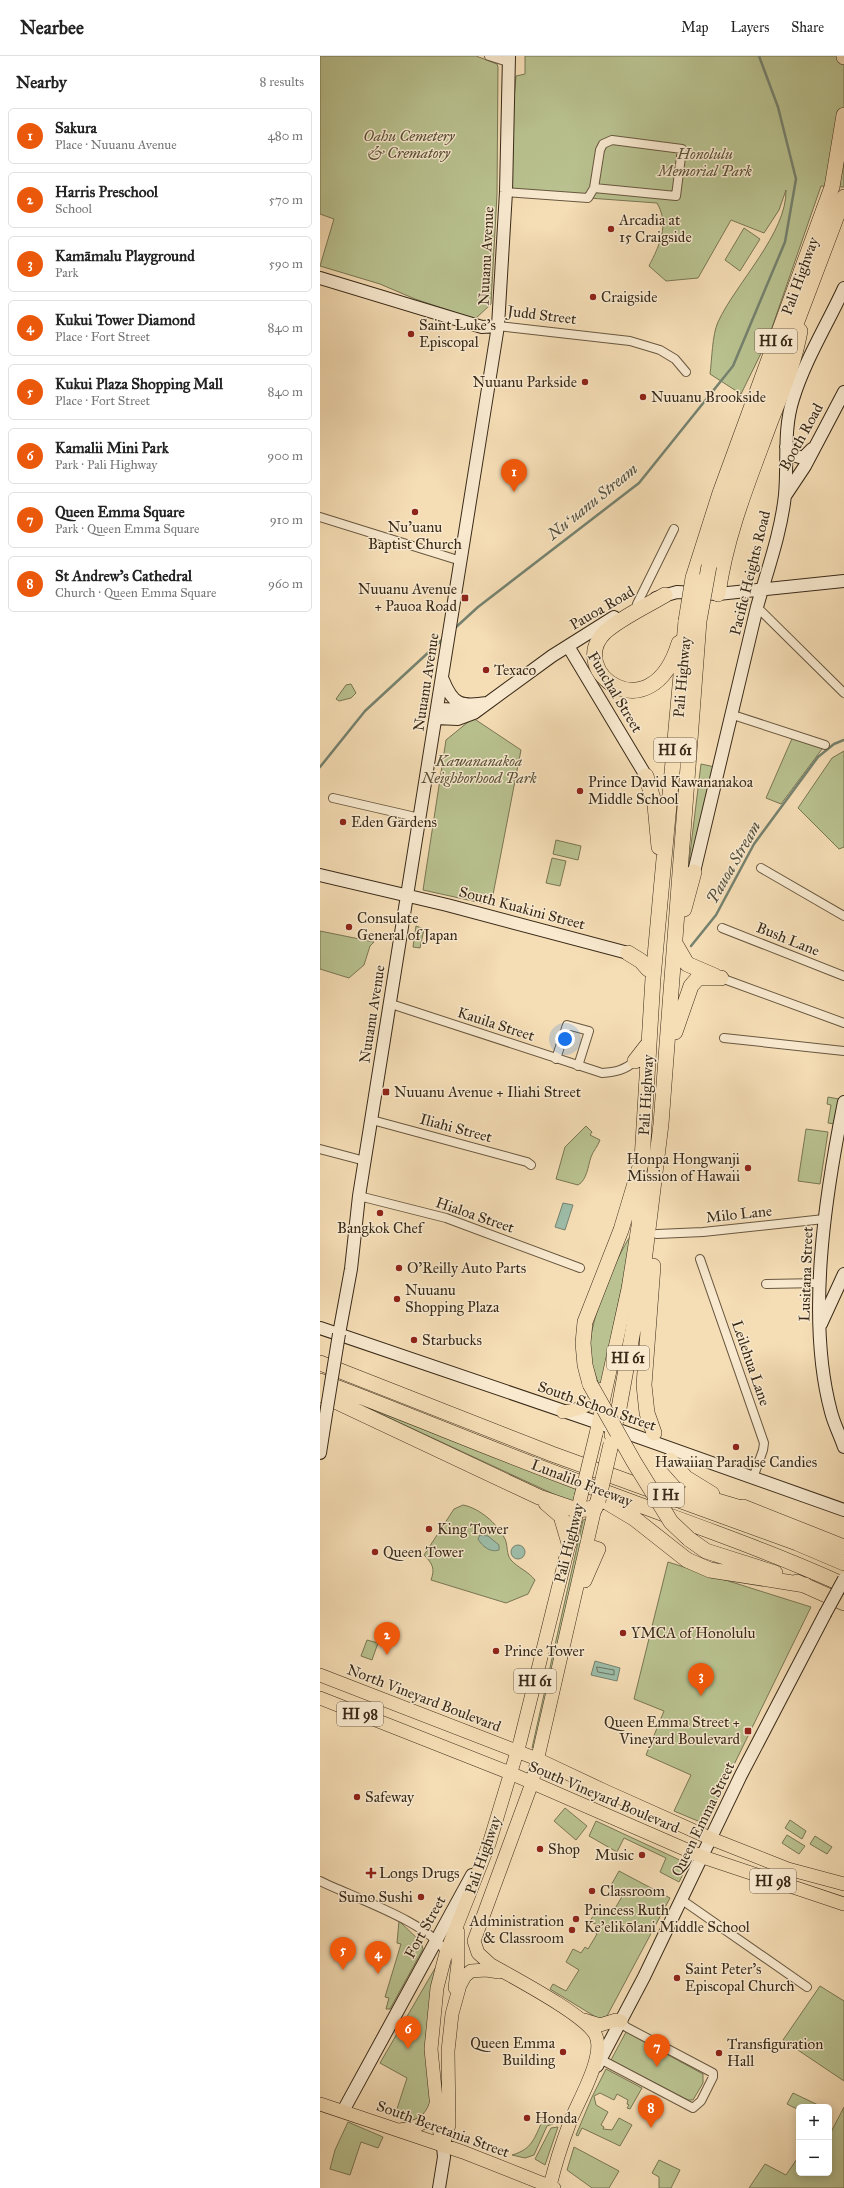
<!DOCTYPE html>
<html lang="en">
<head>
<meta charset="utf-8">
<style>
	body { margin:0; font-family:"IM FELL Great Primer",serif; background:#f6f6f6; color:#222 }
	.controls { position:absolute; right:12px; bottom:12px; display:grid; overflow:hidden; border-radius:6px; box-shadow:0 2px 10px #0003 }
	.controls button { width:36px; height:36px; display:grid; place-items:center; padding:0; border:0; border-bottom:1px solid #e0e0e0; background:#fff; color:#222; font:20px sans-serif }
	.you { position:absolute; left:245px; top:983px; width:14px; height:14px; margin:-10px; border:3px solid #fff; border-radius:50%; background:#1a73e8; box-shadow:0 0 0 6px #1a73e833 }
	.badge { display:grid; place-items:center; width:26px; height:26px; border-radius:50%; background:#ea580c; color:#fff; font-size:13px; font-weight:700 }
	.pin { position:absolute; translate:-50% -33px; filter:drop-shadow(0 1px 2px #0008) }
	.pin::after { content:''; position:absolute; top:21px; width:14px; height:12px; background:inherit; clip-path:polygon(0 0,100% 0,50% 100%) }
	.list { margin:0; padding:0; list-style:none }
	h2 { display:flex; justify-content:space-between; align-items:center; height:52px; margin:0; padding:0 16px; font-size:17px }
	h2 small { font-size:13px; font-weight:400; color:#767676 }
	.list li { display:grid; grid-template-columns:26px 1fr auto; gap:12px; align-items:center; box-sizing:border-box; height:56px; margin:0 8px 8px; padding:0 8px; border:1px solid #e0e0e0; border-radius:6px }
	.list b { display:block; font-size:15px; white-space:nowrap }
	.list p { margin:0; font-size:13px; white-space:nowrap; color:#767676 }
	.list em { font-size:13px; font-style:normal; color:#767676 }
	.map { position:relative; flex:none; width:524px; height:2132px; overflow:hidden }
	header { display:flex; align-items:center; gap:24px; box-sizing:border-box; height:56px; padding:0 20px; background:#fff; border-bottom:1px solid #e0e0e0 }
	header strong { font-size:19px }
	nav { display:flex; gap:22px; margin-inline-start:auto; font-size:14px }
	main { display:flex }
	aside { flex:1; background:#fff }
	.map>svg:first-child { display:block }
</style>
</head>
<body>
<header>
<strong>Nearbee</strong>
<nav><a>Map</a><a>Layers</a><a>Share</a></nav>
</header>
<main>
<aside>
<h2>Nearby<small>8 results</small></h2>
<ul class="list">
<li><span class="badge">1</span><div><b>Sakura</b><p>Place · Nuuanu Avenue</p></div><em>480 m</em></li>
<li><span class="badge">2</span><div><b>Harris Preschool</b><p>School</p></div><em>570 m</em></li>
<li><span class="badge">3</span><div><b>Kamāmalu Playground</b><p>Park</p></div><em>590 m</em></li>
<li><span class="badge">4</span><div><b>Kukui Tower Diamond</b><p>Place · Fort Street</p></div><em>840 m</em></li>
<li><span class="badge">5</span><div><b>Kukui Plaza Shopping Mall</b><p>Place · Fort Street</p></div><em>840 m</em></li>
<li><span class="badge">6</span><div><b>Kamalii Mini Park</b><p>Park · Pali Highway</p></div><em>900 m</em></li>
<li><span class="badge">7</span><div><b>Queen Emma Square</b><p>Park · Queen Emma Square</p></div><em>910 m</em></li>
<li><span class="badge">8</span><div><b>St Andrew's Cathedral</b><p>Church · Queen Emma Square</p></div><em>960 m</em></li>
</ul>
</aside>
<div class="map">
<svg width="524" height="2132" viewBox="0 0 524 2132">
	<rect width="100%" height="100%" fill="#f5ddb5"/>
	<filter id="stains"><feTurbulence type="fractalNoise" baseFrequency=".005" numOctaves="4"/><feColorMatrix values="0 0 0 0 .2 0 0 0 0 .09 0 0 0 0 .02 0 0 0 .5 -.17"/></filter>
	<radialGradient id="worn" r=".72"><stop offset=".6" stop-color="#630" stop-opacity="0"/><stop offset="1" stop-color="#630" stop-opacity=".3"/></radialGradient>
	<path fill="#b9c290" stroke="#797654" d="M0 0H156L177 8 178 11 177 138 171 248 155 263 95 243 60 228 0 210 14 163 0 158Z
		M205 0H524V131L501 130 448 283 421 338 390 318C392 304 392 279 398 266 416 227 467 177 466 134L459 154 444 177 411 164 378 222 346 225 329 210C339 190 350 169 337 147L186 136 196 20 205 18Z
		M424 172 440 183 420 215 405 204Z
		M31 628 36 637 31 642 19 645 16 643 26 629Z
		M153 662 201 694 171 849 103 834 126 684Z
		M474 678 505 689 461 748 446 742Z
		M524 695V791L519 793 478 752 512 702Z
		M381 708 395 711 368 814Z
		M236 784 261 790 258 804 233 798Z
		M232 802 246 805 240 830 226 827Z
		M96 870 104 873 100 892 93 891Z
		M0 875 54 886 50 890 44 909 29 922 0 913Z
		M508 1041 519 1043 515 1068 508 1067 511 1049 507 1048Z
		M266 1070 272 1076 270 1079 280 1084C278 1090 273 1095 271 1101 268 1110 267 1124 258 1129L236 1123 245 1091Z
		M486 1073 508 1076 500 1128 478 1125Z
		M311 1179V1187L280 1334C277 1320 269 1306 270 1292 270 1263 295 1203 311 1179Z
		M48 1352 260 1434 255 1448Z
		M143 1449C159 1452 177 1467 185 1483 188 1489 186 1498 191 1504 198 1512 208 1515 215 1524L208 1538 186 1547 111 1524C115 1513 113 1508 104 1499L134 1453Z
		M272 1461 214 1691 212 1692 263 1464Z
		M348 1506 491 1551 385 1768 354 1755 371 1719 326 1699 344 1655 314 1643Z
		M47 1584 58 1587 52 1604 41 1600Z
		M245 1752 267 1770 256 1784 234 1765Z
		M470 1764 486 1775 482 1783 465 1772Z
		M276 1765 364 1806 366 1812 359 1826 340 1816 346 1802 304 1782 297 1796 269 1780Z
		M467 1779 485 1790 479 1798 462 1787Z
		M495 1780 512 1791 507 1798 490 1788Z
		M299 1815 350 1842 287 1960 279 1963 230 1933 233 1928 246 1935 259 1914 246 1906 253 1893 261 1897 265 1891 268 1893 277 1878 273 1875 277 1869 270 1865 278 1852 291 1859 303 1839 290 1831Z
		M79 1865 101 1886 103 1893 70 1953H66L69 1942 65 1941 81 1888 77 1887Z
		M121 1902 114 1922 106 1981 113 2055 97 2068 75 2059 87 2022 60 2007Z
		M500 1930 524 1945V2025L463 1984Z
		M306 1976 383 2018V2027L373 2044H368L291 2004Z
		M286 2013 322 2032 310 2053 307 2052 309 2049 307 2048 308 2044 297 2038 294 2044 280 2037 274 2040 276 2049 288 2056 281 2069 284 2071 283 2073 292 2074 299 2062 312 2069 300 2090 262 2072 258 2080 256 2079 272 2041Z
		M473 2037 498 2049 497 2051H479V2054L467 2048Z
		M524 2051V2132H429L445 2108 466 2119 479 2100V2117H509V2080Z
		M223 2064 233 2068 227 2070 214 2099 205 2102 192 2099C213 2093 214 2082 223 2064Z
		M28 2066 63 2081 58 2092 41 2086 30 2119 10 2113 15 2094Z
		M238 2071 225 2109 215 2103 231 2072Z
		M254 2091 299 2115 289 2132H272L247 2114Z
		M339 2104 360 2114 351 2132H339V2121L332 2117Z"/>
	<path fill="#9dbda9" stroke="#75826f" d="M243 1147 253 1149 245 1174 235 1171Z
		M160 1479 168 1480 179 1489V1494C170 1497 162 1490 158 1483Z
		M191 1496a7 7 0 1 1 14 0a7 7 0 1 1-14 0Z
		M275 1605 300 1612 297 1625 271 1619Z"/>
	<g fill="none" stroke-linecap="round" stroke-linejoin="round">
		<path stroke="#6b7460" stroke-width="1" d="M277 1611 294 1614V1619L278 1616Z"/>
		<path stroke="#75826f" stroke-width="2.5" d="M135 572 158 551 319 427 413 310 465 186 476 123 458 51 439 0
			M0 711 45 655 124 582
			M371 890 396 859 434 788 498 701 514 688 524 684"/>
		<g stroke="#68573f" stroke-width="10">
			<path id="street" d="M169 0 188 6
				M292 84 362 93 356 140 274 132 280 94 283 88Z
				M186 136 268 142 274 132
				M178 270 310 285 340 294 355 303 366 316
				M0 461 141 505
				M317 548 354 473
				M437 551 524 637
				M413 659 505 689
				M13 742 100 762
				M441 812 524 860
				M402 872 524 920
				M401 922 524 967
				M71 948 282 1017C296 1016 305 1014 315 1005
				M404 982 524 995
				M236 1003 247 969 269 975 258 1010
				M52 1064 207 1106 211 1109
				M0 1093 45 1105
				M39 1140 126 1162 260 1212
				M337 1178 383 1176 504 1163
				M380 1203 444 1387 443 1394 433 1422
				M446 1228 500 1227
				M0 1825C32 1841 111 1867 126 1897
				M362 1844 487 1931
				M280 2003 373 2052 381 2045 393 2021V2017L306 1971 301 1965"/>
		</g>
		<g stroke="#392a18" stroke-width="14">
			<path id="secondary" d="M0 222 162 271 178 270
				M466 391 473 399 483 402 492 393
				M465 440 485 410 524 336
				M336 542 357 536 398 538 524 525
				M248 590 326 720
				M123 624C133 649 141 651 167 647
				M118 653 150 654
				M116 662 138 663 154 657 232 600 294 561
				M374 816 437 551C447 515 461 477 465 439 468 407 463 374 473 343 485 304 507 269 524 232
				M0 819 127 849 308 897
				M524 1046C505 1140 486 1263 511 1356 514 1368 520 1379 524 1391
				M501 1268 524 1218
				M0 1272 279 1367 524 1454
				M19 1278 31 1213 39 1140 178 270 186 136 189 0
				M0 1397 7 1352
				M277 2010 324 1921 421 1719 505 1558
				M23 2055 152 1819
				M119 2132 124 2101 123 2090"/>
		</g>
		<g stroke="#392a18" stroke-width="14">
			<path id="primary" d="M243 1356C259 1354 275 1349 282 1333
				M276 1378 308 1233 318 1170 321 1119
				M265 1525 279 1493 267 1489
				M0 1619 217 1703 285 1735 392 1783 468 1813 524 1828
				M0 1642 190 1717 383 1801 524 1848
				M135 1932 138 1907V1876
				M264 1964 280 1969 296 1964 301 1965
				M0 2048 143 2096 234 2132
				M80 2074C98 2071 111 2066 116 2048
				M123 2090 119 2073 111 1993 117 1932 126 1897 169 1788 200 1686 261 1440
				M123 2090 129 2069 128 1995 132 1958 140 1929 145 1920 151 1915 166 1914 179 1916
				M230 2130C235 2109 242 2087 250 2066 257 2047 287 1998 275 1978 262 1957 194 1922 170 1908L158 1897 154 1885 212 1727 275 1452"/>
		</g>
		<g stroke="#392a18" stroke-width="16">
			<path id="highway" d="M524 0V1
				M389 510 400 469 524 141
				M373 522 400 437 512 131 524 59
				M398 538C406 478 430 421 451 364 463 333 474 308 480 275
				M345 539C328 549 299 563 285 576 245 615 331 679 359 587
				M326 720 335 749 339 791
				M364 853 374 816
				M356 889 367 908 395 920
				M308 897 321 905 328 913
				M355 976 371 930 378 922H401
				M315 1005 329 987
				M333 1210 324 1329 327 1357 334 1377
				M0 1307 232 1398 477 1487 524 1507
				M0 1325C83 1356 165 1391 248 1422 340 1458 434 1488 524 1529
				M270 1328 265 1309 263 1287 265 1266 301 1174 322 1104 333 922 366 565
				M0 1338 219 1441 257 1454 275 1452 278 1445
				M292 1379 299 1352 321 1230 341 1068 379 565
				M350 1404 366 1422 392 1438
				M370 1437 431 1455
				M280 1442 315 1463 367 1504 390 1514 485 1529
				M226 1447 241 1460 249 1487
				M423 1451 524 1491
				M369 1483 386 1495 455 1517
				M477 1526 524 1547"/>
		</g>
		<use href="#street" stroke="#f8e9cf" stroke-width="8"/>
		<use href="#secondary" stroke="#f8e9cf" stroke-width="12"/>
		<use href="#primary" stroke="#f5ddb5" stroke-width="13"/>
		<use href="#highway" stroke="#f5ddb5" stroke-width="15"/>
		<g stroke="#392a18" stroke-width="14" stroke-linecap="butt">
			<path id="secondary-bridge" d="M7 1352 19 1278
				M505 1558 524 1523"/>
		</g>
		<g stroke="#392a18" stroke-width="14" stroke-linecap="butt">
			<path id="primary-bridge" d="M261 1440 276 1378"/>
		</g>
		<g stroke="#392a18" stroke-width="16" stroke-linecap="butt">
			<path id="highway-bridge" d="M366 565 373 522
				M379 565 389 510
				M270 1328 314 1406 351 1466 369 1483
				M278 1445 291 1388"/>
		</g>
		<use href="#secondary-bridge" stroke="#f8e9cf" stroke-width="12"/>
		<use href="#primary-bridge" stroke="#f5ddb5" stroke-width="13"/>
		<use href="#highway-bridge" stroke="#f5ddb5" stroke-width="15"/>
	</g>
	<g fill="#8f2418" stroke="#f8e9cf" stroke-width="1.5">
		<circle cx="291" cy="173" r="4"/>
		<circle cx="273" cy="241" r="4"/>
		<circle cx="91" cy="278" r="4"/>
		<circle cx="265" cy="326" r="4"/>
		<circle cx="323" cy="341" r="4"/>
		<circle cx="95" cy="456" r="4"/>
		<rect x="141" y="538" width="8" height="8" rx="2"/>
		<circle cx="166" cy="614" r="4"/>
		<circle cx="260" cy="735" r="4"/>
		<circle cx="23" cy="766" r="4"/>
		<circle cx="29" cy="871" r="4"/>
		<rect x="62" y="1032" width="8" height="8" rx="2"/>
		<circle cx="428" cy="1112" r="4"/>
		<circle cx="60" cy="1157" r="4"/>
		<circle cx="79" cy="1212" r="4"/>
		<circle cx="77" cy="1243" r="4"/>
		<circle cx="94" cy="1284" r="4"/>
		<circle cx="416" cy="1391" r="4"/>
		<circle cx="109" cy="1473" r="4"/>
		<circle cx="55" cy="1496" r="4"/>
		<circle cx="303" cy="1577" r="4"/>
		<circle cx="176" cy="1595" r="4"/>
		<rect x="424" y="1671" width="8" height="8" rx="2"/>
		<circle cx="37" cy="1741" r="4"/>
		<circle cx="220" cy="1793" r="4"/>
		<circle cx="322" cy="1799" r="4"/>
		<path d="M49 1811h4v4h4v4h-4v4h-4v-4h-4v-4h4z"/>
		<circle cx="272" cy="1835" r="4"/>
		<circle cx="101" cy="1841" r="4"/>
		<circle cx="256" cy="1863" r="4"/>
		<circle cx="252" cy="1874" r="4"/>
		<circle cx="357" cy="1922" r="4"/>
		<circle cx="243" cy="1996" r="4"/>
		<circle cx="399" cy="1997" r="4"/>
		<circle cx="207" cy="2062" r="4"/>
	</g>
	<g text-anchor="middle" stroke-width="3" stroke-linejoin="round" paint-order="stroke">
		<g fill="#f8e9cf" stroke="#72634f" stroke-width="1">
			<rect x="435" y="273" width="42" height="24" rx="3"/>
			<rect x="334" y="682" width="42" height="24" rx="3"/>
			<rect x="287" y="1290" width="42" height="24" rx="3"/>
			<rect x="328" y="1427" width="36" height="24" rx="3"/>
			<rect x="194" y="1613" width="42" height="24" rx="3"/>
			<rect x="17" y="1646" width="46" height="24" rx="3"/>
			<rect x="430" y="1813" width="46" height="24" rx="3"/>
		</g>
		<g font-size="14" font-weight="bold" fill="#392a18">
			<text x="456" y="290">HI 61</text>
			<text x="355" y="699">HI 61</text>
			<text x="308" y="1307">HI 61</text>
			<text x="346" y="1444">I H1</text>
			<text x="215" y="1630">HI 61</text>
			<text x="40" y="1663">HI 98</text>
			<text x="453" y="1830">HI 98</text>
		</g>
		<g font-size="15" font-style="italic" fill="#595036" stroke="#f8e9cf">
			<text x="89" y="85">Oahu Cemetery<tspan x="89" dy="17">&amp; Crematory</tspan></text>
			<text x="385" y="103">Honolulu<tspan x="385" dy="17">Memorial Park</tspan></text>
			<text x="159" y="710">Kawananakoa<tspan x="159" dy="17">Neighborhood Park</tspan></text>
		</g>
		<g font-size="15" fill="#392a18" stroke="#f8e9cf" text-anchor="start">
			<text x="299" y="169">Arcadia at<tspan x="299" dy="17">15 Craigside</tspan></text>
			<text x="281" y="246">Craigside</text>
			<text x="99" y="274">Saint Luke's<tspan x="99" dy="17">Episcopal</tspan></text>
			<text x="257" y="331" text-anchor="end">Nuuanu Parkside</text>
			<text x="331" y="346">Nuuanu Brookside</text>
			<text x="95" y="476" text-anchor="middle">Nu'uanu<tspan x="95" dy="17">Baptist Church</tspan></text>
			<text x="137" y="538" text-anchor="end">Nuuanu Avenue<tspan x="137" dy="17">+ Pauoa Road</tspan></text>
			<text x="174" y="619">Texaco</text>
			<text x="268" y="731">Prince David Kawananakoa<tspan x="268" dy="17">Middle School</tspan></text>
			<text x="31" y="771">Eden Gardens</text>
			<text x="37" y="867">Consulate<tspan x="37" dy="17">General of Japan</tspan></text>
			<text x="74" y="1041">Nuuanu Avenue + Iliahi Street</text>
			<text x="420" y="1108" text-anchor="end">Honpa Hongwanji<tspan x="420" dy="17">Mission of Hawaii</tspan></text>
			<text x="60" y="1177" text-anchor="middle">Bangkok Chef</text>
			<text x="87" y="1217">O'Reilly Auto Parts</text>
			<text x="85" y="1239">Nuuanu<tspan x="85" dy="17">Shopping Plaza</tspan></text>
			<text x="102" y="1289">Starbucks</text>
			<text x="416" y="1411" text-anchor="middle">Hawaiian Paradise Candies</text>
			<text x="117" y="1478">King Tower</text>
			<text x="63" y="1501">Queen Tower</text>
			<text x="311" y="1582">YMCA of Honolulu</text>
			<text x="184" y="1600">Prince Tower</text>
			<text x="420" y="1671" text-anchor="end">Queen Emma Street +<tspan x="420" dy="17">Vineyard Boulevard</tspan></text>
			<text x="45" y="1746">Safeway</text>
			<text x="228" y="1798">Shop</text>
			<text x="314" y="1804" text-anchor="end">Music</text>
			<text x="59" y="1822">Longs Drugs</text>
			<text x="280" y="1840">Classroom</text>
			<text x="93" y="1846" text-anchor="end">Sumo Sushi</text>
			<text x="264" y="1859">Princess Ruth<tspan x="264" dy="17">Ke’elikōlani Middle School</tspan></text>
			<text x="244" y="1870" text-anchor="end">Administration<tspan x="244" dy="17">&amp; Classroom</tspan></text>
			<text x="365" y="1918">Saint Peter's<tspan x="365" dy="17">Episcopal Church</tspan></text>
			<text x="235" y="1992" text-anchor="end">Queen Emma<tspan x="235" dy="17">Building</tspan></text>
			<text x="407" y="1993">Transfiguration<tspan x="407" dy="17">Hall</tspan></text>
			<text x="215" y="2067">Honda</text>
		</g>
		<g font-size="15" fill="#392a18" stroke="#f8e9cf">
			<text transform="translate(166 200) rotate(-87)" y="5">Nuuanu Avenue</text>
			<text transform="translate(480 220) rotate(-70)" y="5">Pali Highway</text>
			<text transform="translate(222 259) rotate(7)" y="5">Judd Street</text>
			<text transform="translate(481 381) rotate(-61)" y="5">Booth Road</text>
			<text transform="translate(430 517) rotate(-76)" y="5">Pacific Heights Road</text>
			<text transform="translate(282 552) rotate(-30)" y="5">Pauoa Road</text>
			<text transform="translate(362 621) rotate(-85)" y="5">Pali Highway</text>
			<text transform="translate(106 626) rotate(-81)" y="5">Nuuanu Avenue</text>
			<text transform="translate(295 636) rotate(59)" y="5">Funchal Street</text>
			<text transform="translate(202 852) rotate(15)" y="5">South Kuakini Street</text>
			<text transform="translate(468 883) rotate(22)" y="5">Bush Lane</text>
			<text transform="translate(52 958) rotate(-81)" y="5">Nuuanu Avenue</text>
			<text transform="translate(176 968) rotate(18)" y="5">Kauila Street</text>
			<text transform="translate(326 1039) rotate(-87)" y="5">Pali Highway</text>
			<text transform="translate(136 1072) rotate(15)" y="5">Iliahi Street</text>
			<text transform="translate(419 1158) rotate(-6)" y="5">Milo Lane</text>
			<text transform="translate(155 1159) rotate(19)" y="5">Hialoa Street</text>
			<text transform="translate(486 1218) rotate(-88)" y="5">Lusitana Street</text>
			<text transform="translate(431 1307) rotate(71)" y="5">Leilehua Lane</text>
			<text transform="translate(277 1350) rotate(19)" y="5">South School Street</text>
			<text transform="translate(262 1427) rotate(21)" y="5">Lunalilo Freeway</text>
			<text transform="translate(249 1487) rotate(-76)" y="5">Pali Highway</text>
			<text transform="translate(104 1642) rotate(21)" y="5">North Vineyard Boulevard</text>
			<text transform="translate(284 1741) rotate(23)" y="5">South Vineyard Boulevard</text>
			<text transform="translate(383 1763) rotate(-64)" y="5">Queen Emma Street</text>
			<text transform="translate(163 1799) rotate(-71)" y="5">Pali Highway</text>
			<text transform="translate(105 1871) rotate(-61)" y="5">Fort Street</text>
			<text transform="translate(123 2073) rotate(20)" y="5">South Beretania Street</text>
		</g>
		<g font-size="16" font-style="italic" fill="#524f3c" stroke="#f8e9cf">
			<text transform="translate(272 445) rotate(-39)" y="6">Nuʻuanu Stream</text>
			<text transform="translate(413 806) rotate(-60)" y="6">Pauoa Stream</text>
		</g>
	</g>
	<rect width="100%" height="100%" filter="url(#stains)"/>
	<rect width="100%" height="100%" fill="url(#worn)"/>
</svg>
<div class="controls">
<button>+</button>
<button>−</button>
</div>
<div class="you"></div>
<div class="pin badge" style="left:194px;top:436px">1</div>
<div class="pin badge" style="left:67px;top:1599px">2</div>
<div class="pin badge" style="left:381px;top:1640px">3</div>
<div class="pin badge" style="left:58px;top:1918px">4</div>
<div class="pin badge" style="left:23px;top:1914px">5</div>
<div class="pin badge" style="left:88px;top:1993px">6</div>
<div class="pin badge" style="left:337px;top:2011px">7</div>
<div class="pin badge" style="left:331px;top:2072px">8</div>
</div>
</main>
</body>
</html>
